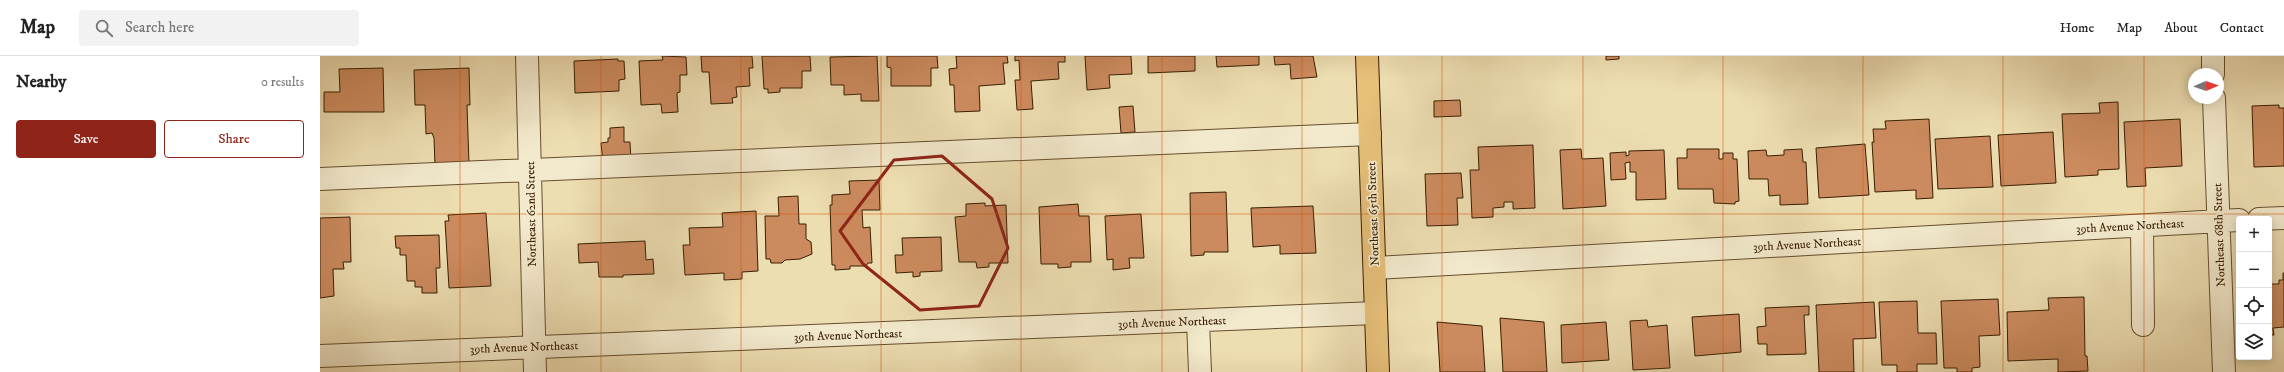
<!DOCTYPE html>
<html lang="en">
<head>
<meta charset="utf-8">
<style>
	body { margin:0; font-family:"IM FELL DW Pica",serif; background:#f2f2f2; color:#222 }
	.controls { position:absolute; right:12px; bottom:12px; display:grid; overflow:hidden; border-radius:4px; box-shadow:0 2px 10px #0003 }
	.controls button { width:36px; height:36px; display:grid; place-items:center; padding:0; border:0; border-bottom:1px solid #e0e0e0; background:#fff; color:#222; font:20px sans-serif }
	.compass { position:absolute; left:1868px; top:12px; width:36px; height:36px; border-radius:50%; background:#fff; box-shadow:0 2px 10px #0003; rotate:88deg }
	.list { margin:0; padding:0; list-style:none }
	h2 { display:flex; justify-content:space-between; align-items:center; height:52px; margin:0; padding:0 16px; font-size:17px }
	h2 small { font-size:13px; font-weight:400; color:#767676 }
	.actions { display:flex; gap:8px; padding:12px 16px }
	.actions a { flex:1; padding:9px 0; border:1px solid #8f2418; border-radius:4px; text-align:center; font-size:14px; color:#8f2418 }
	.actions .main { background:#8f2418; color:#fff }
	.icon { flex:none; width:22px; height:22px; fill:none; stroke:currentColor; stroke-width:2; stroke-linecap:round; stroke-linejoin:round }
	.map { position:relative; flex:none; width:1964px; height:316px; overflow:hidden }
	header { display:flex; align-items:center; gap:24px; box-sizing:border-box; height:56px; padding:0 20px; background:#fff; border-bottom:1px solid #e0e0e0 }
	header strong { font-size:19px }
	nav { display:flex; gap:22px; margin-inline-start:auto; font-size:14px }
	.search { width:280px; height:36px; background:#f2f2f2; display:flex; align-items:center; gap:10px; box-sizing:border-box; padding:0 14px; border-radius:4px; color:#767676; font-size:15px }
	main { display:flex }
	aside { flex:1; background:#fff }
	.map>svg:first-child { display:block }
</style>
</head>
<body>
<header>
<strong>Map</strong>
<div class="search"><svg class="icon" aria-label="search" viewBox="0 0 24 24"><circle cx="10" cy="10" r="6"/><path d="M15 15l6 6"/></svg>Search here</div>
<nav><a>Home</a><a>Map</a><a>About</a><a>Contact</a></nav>
</header>
<main>
<aside>
<h2>Nearby<small>0 results</small></h2>
<ul class="list">
</ul>
<div class="actions"><a class="main">Save</a><a>Share</a></div>
</aside>
<div class="map">
<svg width="1964" height="316" viewBox="0 0 1964 316">
	<rect width="100%" height="100%" fill="#eddeb2"/>
	<filter id="stains"><feTurbulence type="fractalNoise" baseFrequency=".005" numOctaves="4"/><feColorMatrix values="0 0 0 0 .2 0 0 0 0 .09 0 0 0 0 .02 0 0 0 .5 -.17"/></filter>
	<radialGradient id="worn" r=".72"><stop offset=".6" stop-color="#630" stop-opacity="0"/><stop offset="1" stop-color="#630" stop-opacity=".3"/></radialGradient>
	<path fill="#cc8b5f" stroke="#391e01" d="M342 0 366 1 367 19H360V36L357 37 358 56 342 57 341 48 321 49 319 5 343 4Z
		M381 0H432L433 12H429L430 30 416 31 417 41 412 42 413 47 391 48 389 16H382Z
		M442 0H490L491 15H482V32H460V36L448 37V33H444Z
		M557 0 559 45H541V38L524 39V29H511L510 1Z
		M567 0H617L618 12H611V30H571V12L567 11Z
		M636 0H687L688 7H683L685 28 659 30 660 55 635 56 634 29H630L629 13 637 12Z
		M695 0H745V6H738L739 23 711 25 713 53 697 54 695 24H700L699 4 695 5Z
		M765 0H811L812 18 789 19 790 32 767 34Z
		M828 0H875V15L828 17Z
		M896 0H939V9L897 11Z
		M954 0H993L997 21 971 23 970 8 955 9Z
		M1286 0H1299V3L1286 4Z
		M298 3V5H304L305 23 299 24V35L255 37 254 5Z
		M63 12 64 56H4V36H20L19 13Z
		M149 12 150 49H147L149 108 115 109 114 82 112 77 106 78 105 49H95L94 14Z
		M1140 44 1141 60 1114 61V45Z
		M1798 46 1799 113 1778 114V119L1745 121 1742 58 1780 57 1779 47Z
		M1959 49V52H1964V110L1934 111 1932 50Z
		M813 50 815 76 801 77 799 51Z
		M1609 63 1613 142 1596 143V134L1555 136 1552 86H1554L1553 73H1566L1565 65Z
		M1860 63 1862 110 1825 112 1826 130 1807 131 1804 66Z
		M304 71V86H310L311 105 283 107 281 87 288 86V82H290V72Z
		M1733 76 1736 127 1681 130 1678 79Z
		M1670 80 1673 131 1618 133 1615 83Z
		M1545 88 1549 139 1499 142 1496 92Z
		M1213 89 1215 152 1193 153V146H1184V151L1173 152V161L1152 162 1150 114H1159L1158 91Z
		M1261 93 1262 103 1283 102 1286 150 1243 153 1240 94Z
		M1367 93H1399V103H1403V97H1413V103H1417L1419 145 1415 146V148L1394 147 1393 133H1358L1357 102H1367Z
		M1482 93 1483 106H1486L1488 148 1460 149V139L1449 140 1448 123H1429L1428 95 1446 94 1447 100 1464 99V94Z
		M1344 94 1346 143 1316 144V116H1310V106L1305 107 1306 123 1291 124 1290 97 1306 96V100L1309 99V95Z
		M1141 117 1143 142H1137L1138 169 1107 170 1105 118Z
		M559 124 560 154H542L543 172 550 171 552 207H548L546 210H530V213L515 214V209H512L510 149H512V139L530 138 529 125Z
		M906 136 908 196H884V199L871 200 870 137Z
		M478 140 479 168H486V183L491 186 492 198 480 203 465 204 462 207H451L450 203H446L445 160H459L458 141Z
		M665 147V150L686 149 688 207H669V211L657 212 656 206H639L635 161 646 160V148Z
		M758 148 759 160H769L771 206H751V211L738 212V208H721L719 151Z
		M993 150 996 197 960 198V189L933 191 931 152Z
		M436 155 438 215 422 216V223L404 224V217L365 219 363 189H370L369 172 403 171 402 157Z
		M166 157 171 230 129 232 125 165H129L128 159Z
		M821 158 824 202H809L810 212 793 214V203L787 204 785 160Z
		M30 161 31 206H23L24 213H13L14 240 0 242V162Z
		M119 179 120 212H116L117 237H102V231H95V225H87L86 199H80V192H76L75 180Z
		M621 181 622 215 600 216V220L593 221V216L576 217 575 199H583L582 182Z
		M325 185 326 204 333 203 334 218 303 219V221H279L278 206 259 207 258 188Z
		M1963 217H1964V271L1953 272 1954 279H1949V228H1959V224H1963Z
		M1764 241 1765 300H1767L1768 315 1738 316V303L1688 305 1687 256 1729 254 1728 242Z
		M1678 243 1680 279 1659 280 1660 311 1652 312V316H1637V312H1624L1621 245Z
		M1597 245 1598 277H1616L1617 308H1597V316H1577V309H1562L1559 246Z
		M1554 246 1556 282 1533 283 1534 316H1499L1496 249Z
		M1489 250V259H1484L1486 298 1447 299V288H1438L1437 271 1446 270 1445 252Z
		M1419 258 1421 296 1375 300 1372 261Z
		M1180 262 1224 266 1227 316H1183Z
		M1327 264 1328 271 1347 269 1350 312 1313 314 1310 265Z
		M1117 266 1162 270 1165 316H1120Z
		M1286 266 1289 304 1242 307 1241 269Z"/>
	<g fill="none" stroke-linecap="round" stroke-linejoin="round">
		<g stroke="#664e2d" stroke-width="24">
			<path id="minor" d="M207 0 215 316
				M1893 0V18
				M1894 42 1904 316
				M0 123 1050 78
				M1939 163 1964 162
				M1822 170 1823 269
				M1055 212 1919 164
				M878 265 880 316
				M0 300 1056 257"/>
		</g>
		<g stroke="#391e01" stroke-width="24">
			<path id="major" d="M1047 0 1058 316"/>
		</g>
		<use href="#minor" stroke="#f3eacd" stroke-width="22"/>
		<use href="#major" stroke="#e6bf79" stroke-width="22"/>
	</g>
	<path fill="none" stroke="#8f2418" stroke-width="3" stroke-linejoin="round" d="M622 100 672 143 688 192 659 250 600 254 543 208 520 175 574 104Z"/>
	<path fill="none" stroke="#d6530b" stroke-width="1" stroke-opacity="0.55" d="M140 0V316M281 0V316M421 0V316M561 0V316M701 0V316M842 0V316M982 0V316M1122 0V316M1263 0V316M1403 0V316M1543 0V316M1683 0V316M1824 0V316M0 158H1964"/>
	<g text-anchor="middle" stroke-width="3.5" stroke-linejoin="round" paint-order="stroke">
		<g font-size="12" fill="#391e01" stroke="#f3eacd">
			<text transform="translate(211 158) rotate(-91)" y="4">Northeast 62nd Street</text>
			<text transform="translate(1053 158) rotate(-92)" y="4">Northeast 65th Street</text>
			<text transform="translate(1810 170) rotate(-3)" y="4">39th Avenue Northeast</text>
			<text transform="translate(1899 179) rotate(-92)" y="4">Northeast 68th Street</text>
			<text transform="translate(1487 188) rotate(-3)" y="4">39th Avenue Northeast</text>
			<text transform="translate(852 266) rotate(-2)" y="4">39th Avenue Northeast</text>
			<text transform="translate(528 279) rotate(-2)" y="4">39th Avenue Northeast</text>
			<text transform="translate(204 291) rotate(-2)" y="4">39th Avenue Northeast</text>
		</g>
	</g>
	<rect width="100%" height="100%" filter="url(#stains)"/>
	<rect width="100%" height="100%" fill="url(#worn)"/>
</svg>
<div class="controls">
<button>+</button>
<button>−</button>
<button><svg class="icon" aria-label="locate" viewBox="0 0 24 24"><circle cx="12" cy="12" r="6"/><path d="M12 2v4M12 18v4M2 12h4M18 12h4"/></svg></button>
<button><svg class="icon" aria-label="layers" viewBox="0 0 24 24"><path d="M12 4l9 5-9 5-9-5zM3 14l9 5 9-5"/></svg></button>
</div>
<svg class="compass" viewBox="-18 -18 36 36"><path d="M0-13l5 13h-10z" fill="#e53935"/><path d="M0 13l5-13h-10z" fill="#767676"/></svg>
</div>
</main>
</body>
</html>
